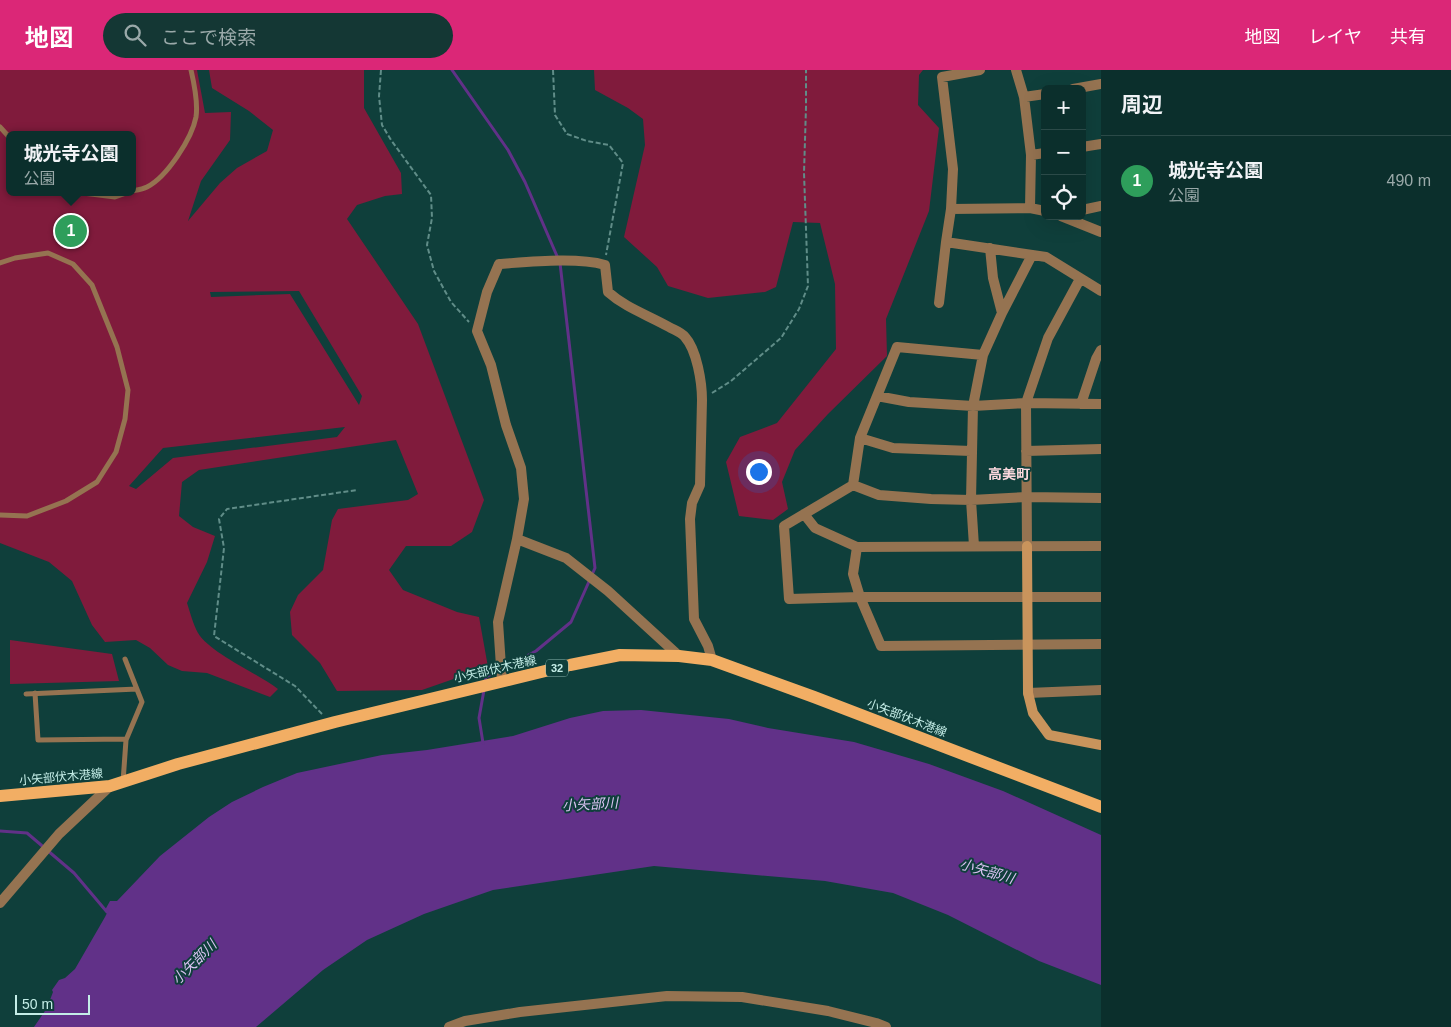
<!DOCTYPE html>
<html lang="ja">
<head>
<meta charset="utf-8">
<style>
	body { margin:0; font-family:Arial,"Noto Sans JP",sans-serif; background:#143734; color:#f1f3f6 }
	.controls { position:absolute; right:15px; top:15px; display:grid; overflow:hidden; border-radius:8px; box-shadow:0 5px 20px #0002 }
	.controls button { width:45px; height:45px; display:grid; place-items:center; padding:0; border:0; border-bottom:1px solid #2b4a48; background:#0b2f2c; color:#f1f3f6; font:25px sans-serif }
	.scale { position:absolute; left:15px; bottom:12px; width:75px; box-sizing:border-box; padding-left:5px; border:2px solid #c4ede7; border-top:0; font-size:14px; line-height:18px; white-space:nowrap; color:#c4ede7; -webkit-text-stroke:4px #0f3f3b; paint-order:stroke }
	.you { position:absolute; left:758px; top:401px; width:18px; height:18px; margin:-12px; border:4px solid #fff; border-radius:50%; background:#1a73e8; box-shadow:0 0 0 8px #1a73e833 }
	.badge { display:grid; place-items:center; width:32px; height:32px; border-radius:50%; background:#db2777; color:#fff; font-size:16px; font-weight:700 }
	.pin { position:absolute; translate:-50% -50%; border:2px solid #fff; box-shadow:0 1px 5px #0006 }
	.popup { position:absolute; left:6px; top:61px; width:130px; height:65px; box-sizing:border-box; display:grid; place-content:center; border-radius:8px; background:#0b2f2c; filter:drop-shadow(0 1px 4px #0005); font-size:16px; white-space:nowrap; color:#9aa9a9 }
	.popup b { font-size:19px; color:#f1f3f6 }
	.popup::after { content:''; position:absolute; left:50%; top:100%; margin-left:-10px; border:10px solid transparent; border-top-color:#0b2f2c }
	.list { margin:0; padding:0; list-style:none }
	h2 { display:flex; justify-content:space-between; align-items:center; height:65px; margin:0; padding:0 20px; font-size:21px }
	h2 small { font-size:16px; font-weight:400; color:#9aa9a9 }
	.list li { display:grid; grid-template-columns:32px 1fr auto; gap:15px; align-items:center; box-sizing:border-box; height:90px; padding:0 20px; border-top:1px solid #2b4a48 }
	.list b { display:block; font-size:19px; white-space:nowrap }
	.list p { margin:0; font-size:16px; white-space:nowrap; color:#9aa9a9 }
	.list em { font-size:16px; font-style:normal; color:#9aa9a9 }
	.icon { flex:none; width:28px; height:28px; fill:none; stroke:currentColor; stroke-width:2; stroke-linecap:round; stroke-linejoin:round }
	.map { position:relative; flex:none; width:1101px; height:957px; overflow:hidden }
	header { display:flex; align-items:center; gap:30px; box-sizing:border-box; height:70px; padding:0 25px; background:#db2777; color:#fff }
	header strong { font-size:24px }
	nav { display:flex; gap:28px; margin-inline-start:auto; font-size:18px }
	.search { width:350px; height:45px; background:#143734; display:flex; align-items:center; gap:12px; box-sizing:border-box; padding:0 18px; border-radius:28px; color:#9aa9a9; font-size:19px }
	main { display:flex }
	aside { flex:1; background:#0b2f2c }
	.map>svg:first-child { display:block }
</style>
</head>
<body>
<header>
<strong>地図</strong>
<div class="search"><svg class="icon" aria-label="search" viewBox="0 0 24 24"><circle cx="10" cy="10" r="6"/><path d="M15 15l6 6"/></svg>ここで検索</div>
<nav><a>地図</a><a>レイヤ</a><a>共有</a></nav>
</header>
<main>
<div class="map">
<svg width="1101" height="957" viewBox="0 0 1101 957">
	<rect width="100%" height="100%" fill="#0f3f3b"/>
	<path fill="#801b3c" fill-rule="evenodd" d="M0 0H197L205 43 231 42 230 70 201 111 188 151 220 113 237 98 267 81 273 60 249 41 212 18 209 0H364V38L401 103 402 124 385 126 357 135 347 149 418 254 484 430 472 462 451 476H406L389 500 403 520 457 542 479 547 488 597 422 620 337 621 320 593 292 565 290 542 298 525 323 500 332 450 338 439 408 430 418 424 396 370 199 400 182 412 179 446 193 457 215 466 207 492 187 533C190 542 193 554 198 563 210 583 257 603 278 619L270 627 207 603 182 601 168 595 150 578 136 570 105 572 92 555 72 511 49 492 0 473ZM10 65H132V122H10ZM299 221 362 326 359 335 290 224 211 227 210 222ZM345 357 337 367 173 388 136 419 129 416 163 378Z
		M594 0H923L919 5 918 35 939 58 929 141 886 249 887 286 828 344 795 380 782 412 788 439 773 450 739 446 726 392 740 367 777 353 836 279 835 214 820 153 793 152 776 217 765 222 708 228 668 216 657 197 624 167 645 75 643 49 628 38 595 20Z
		M10 570 112 584 119 611 10 614Z"/>
	<path fill="#613188" d="M641 640 729 649 768 658 854 672 929 694 1003 721 1101 765V915L1039 891 948 845 893 823 825 811 654 796 493 820 424 844 367 870 323 900 256 957H34L47 938 53 922 52 920 59 910 65 908 75 899 105 847 107 843 105 840 110 831H117L160 786 209 747 232 732 263 717 297 703 382 685 427 680 513 666 570 648 603 641Z"/>
	<g fill="none" stroke-linecap="round" stroke-linejoin="round">
		<path stroke="#613188" stroke-width="3" d="M452 0 508 80 525 112 560 193 595 498 571 552 536 581 504 598
			M485 612 486 607 499 600
			M483 673 479 648 484 620
			M0 761 27 763 74 803 107 842"/>
		<path stroke="#608d88" stroke-width="2" stroke-dasharray="5 2.5" stroke-linecap="butt" d="M381 0 379 26 382 55 391 70 431 125 432 148 427 175 434 201 451 232 469 252
			M553 0 555 45 567 64 587 71 609 75 623 93 606 185
			M712 323 731 311 781 268 799 239 808 216 804 103 806 37V0
			M322 644 295 616 214 566 224 478 219 449 227 439 357 420"/>
		<path stroke="#957351" stroke-width="5" d="M0 57 10 68
			M132 121C137 120 143 119 147 117 167 107 192 68 196 47 198 34 194 13 191 0
			M75 122 115 127 129 122
			M0 193 15 188 48 183 73 194 92 215 117 277 128 320 125 349 116 382 97 412 66 431 27 446 0 445
			M35 623 38 670 126 669
			M26 624 137 619
			M123 712 126 670 142 632 125 589"/>
		<path stroke="#957351" stroke-width="10" d="M980 0 942 7 953 99 951 139 946 172 1046 187 1101 221
			M1016 0 1024 27 1031 85 1030 138 1045 141
			M1073 19 1101 14
			M1024 27 1045 24
			M1082 77 1101 74
			M1031 85 1045 83
			M951 139 1030 138
			M1082 140 1101 136
			M1061 146 1101 162
			M990 178 993 208 1002 243
			M939 233 946 172
			M877 326 909 332 973 336 1026 333 1101 334
			M1081 334 1096 289 1101 280
			M860 368 893 378 971 381
			M1026 381 1101 379
			M853 415 879 425 931 429 971 430 1027 427 1101 428
			M804 444 815 458 857 477 1101 476
			M517 469 566 488 608 521 679 586
			M974 476 971 430 973 336 983 285
			M1027 476 1026 333 1048 268 1080 209
			M857 477 853 504 860 527 789 529 784 456 853 415 860 368 897 277 983 285 1002 243 1032 185
			M1101 527H860L881 576 1101 574
			M502 611 498 552 517 469 524 429 521 398 506 355 491 295 477 261 487 222 499 194C529 192 577 187 605 195L608 222C626 238 648 245 669 257 674 260 681 262 685 267 697 280 702 313 702 330L700 415 692 433 690 449 694 549 708 576 712 590
			M1028 623 1101 620
			M0 833 59 764 110 716
			M449 957 465 951 520 942 667 926 742 927 828 941 876 953 886 957"/>
		<path stroke="#c9945c" stroke-width="10" d="M1027 476 1028 623 1033 643 1049 665 1101 675"/>
		<path stroke="#f2ae64" stroke-width="12" d="M0 726 110 716 178 694 335 652 570 595 620 585 679 586 712 590 814 627 1101 737"/>
	</g>
	<g text-anchor="middle" stroke-width="4" stroke-linejoin="round" paint-order="stroke">
		<rect fill="#0f3f3b" stroke="#8eb9b3" stroke-width="1" x="546" y="589.5" width="22" height="17" rx="4"/>
		<g font-size="11" font-weight="bold" fill="#c4ede7">
			<text x="557" y="602">32</text>
		</g>
		<g font-size="12" fill="#c4ede7" stroke="#0f3f3b">
			<text transform="translate(495 599) rotate(-13)" y="4">小矢部伏木港線</text>
			<text transform="translate(907 648) rotate(21)" y="4">小矢部伏木港線</text>
			<text transform="translate(61 707) rotate(-5)" y="4">小矢部伏木港線</text>
		</g>
		<g font-size="14" font-weight="bold" fill="#fbd8de" stroke="#0f3f3b">
			<text x="1009" y="409">高美町</text>
		</g>
		<g font-size="14" font-style="italic" fill="#dac3f2" stroke="#0f3f3b">
			<text transform="translate(590 734) rotate(-3)" y="5">小矢部川</text>
			<text transform="translate(987 801) rotate(16)" y="5">小矢部川</text>
			<text transform="translate(194 892) rotate(-45)" y="5">小矢部川</text>
		</g>
	</g>
</svg>
<div class="controls">
<button>+</button>
<button>−</button>
<button><svg class="icon" aria-label="locate" viewBox="0 0 24 24"><circle cx="12" cy="12" r="6"/><path d="M12 2v4M12 18v4M2 12h4M18 12h4"/></svg></button>
</div>
<div class="scale">50 m</div>
<div class="you"></div>
<div class="pin badge" style="left:71px;top:161px;background:#2e9e5b">1</div>
<div class="popup"><b>城光寺公園</b>公園</div>
</div>
<aside>
<h2>周辺<small></small></h2>
<ul class="list">
<li><span class="badge" style="background:#2e9e5b">1</span><div><b>城光寺公園</b><p>公園</p></div><em>490 m</em></li>
</ul>
</aside>
</main>
</body>
</html>
